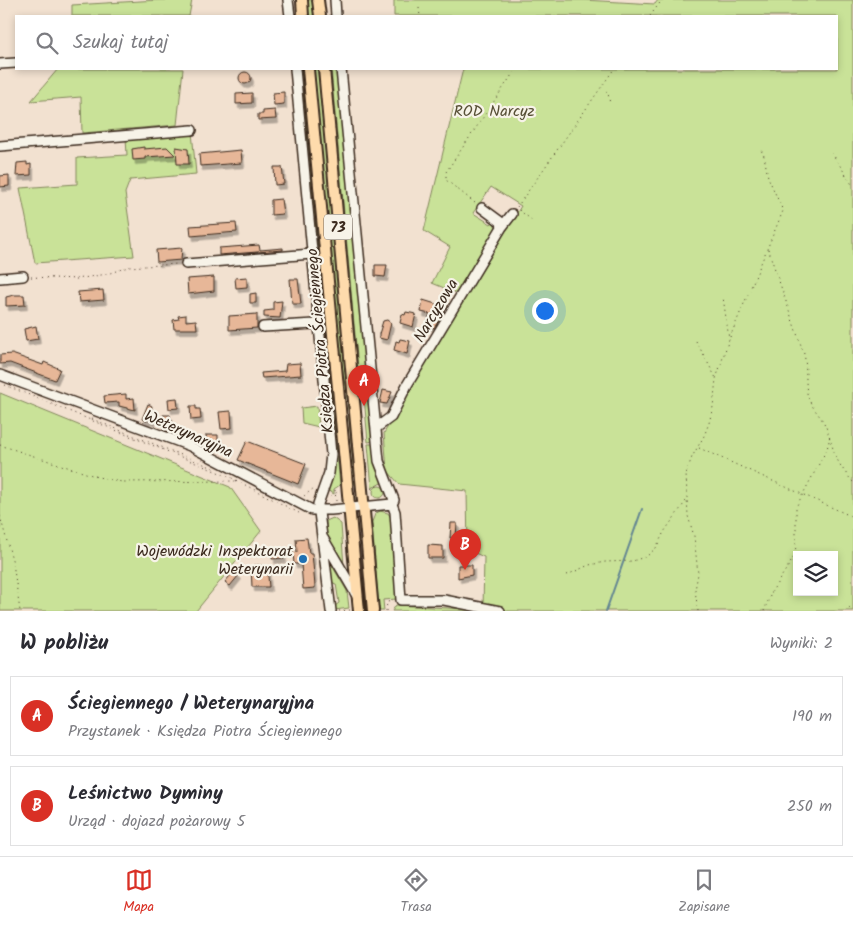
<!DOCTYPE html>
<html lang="pl">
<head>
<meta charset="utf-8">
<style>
	body { margin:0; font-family:Kalam,sans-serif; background:#f7f7f7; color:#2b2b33 }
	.controls { position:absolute; right:15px; bottom:15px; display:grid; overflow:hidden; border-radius:0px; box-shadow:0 2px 8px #0003 }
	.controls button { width:45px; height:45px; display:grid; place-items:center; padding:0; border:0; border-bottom:1px solid #e1e1e2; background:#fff; color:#2b2b33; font:25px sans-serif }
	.you { position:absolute; left:544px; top:310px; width:18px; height:18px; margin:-12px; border:4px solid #fff; border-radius:50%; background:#1a73e8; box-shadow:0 0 0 8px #1a73e833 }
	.badge { display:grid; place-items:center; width:32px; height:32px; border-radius:50%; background:#d93025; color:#fff; font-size:16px; font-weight:700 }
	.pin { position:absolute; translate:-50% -41px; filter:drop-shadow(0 1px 2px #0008) }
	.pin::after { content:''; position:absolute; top:26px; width:18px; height:15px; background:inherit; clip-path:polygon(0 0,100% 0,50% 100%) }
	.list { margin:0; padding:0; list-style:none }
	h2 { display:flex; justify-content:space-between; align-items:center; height:65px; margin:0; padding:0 20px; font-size:21px }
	h2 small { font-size:16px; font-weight:400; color:#7c7c81 }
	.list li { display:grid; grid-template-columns:32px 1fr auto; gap:15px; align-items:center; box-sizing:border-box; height:80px; margin:0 10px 10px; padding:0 10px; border:1px solid #e1e1e2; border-radius:0px }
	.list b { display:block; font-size:19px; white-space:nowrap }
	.list p { margin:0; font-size:16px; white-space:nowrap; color:#7c7c81 }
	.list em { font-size:16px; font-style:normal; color:#7c7c81 }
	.icon { flex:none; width:28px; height:28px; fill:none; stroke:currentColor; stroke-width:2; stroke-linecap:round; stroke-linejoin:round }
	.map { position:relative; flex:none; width:853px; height:611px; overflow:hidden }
	.search { position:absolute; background:#fff; box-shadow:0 2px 8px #0003; left:15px; right:15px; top:15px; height:55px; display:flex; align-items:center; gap:12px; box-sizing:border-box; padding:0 18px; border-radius:0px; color:#7c7c81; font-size:19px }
	.sheet { height:245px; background:#fff }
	nav { display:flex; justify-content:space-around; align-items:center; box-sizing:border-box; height:70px; border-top:1px solid #e1e1e2; background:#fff; font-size:14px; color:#7c7c81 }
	nav a { display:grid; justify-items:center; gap:2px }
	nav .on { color:#d93025 }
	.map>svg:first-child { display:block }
</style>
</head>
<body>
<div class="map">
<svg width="853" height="611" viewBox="0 0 853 611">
	<defs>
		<filter id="shadow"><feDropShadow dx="2.5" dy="4.5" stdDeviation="0" flood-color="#0004"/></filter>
	</defs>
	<rect width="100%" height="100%" fill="#f2e1d0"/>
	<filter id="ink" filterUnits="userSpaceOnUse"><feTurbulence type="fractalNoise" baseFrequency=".02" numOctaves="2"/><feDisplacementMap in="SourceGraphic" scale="10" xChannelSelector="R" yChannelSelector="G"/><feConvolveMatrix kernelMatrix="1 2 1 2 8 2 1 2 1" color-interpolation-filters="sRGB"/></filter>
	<g filter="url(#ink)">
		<path fill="#c9e298" stroke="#82865b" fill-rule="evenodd" d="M158 0H192L189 16H72V5Z
			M306 0H313L314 16H308Z
			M394 0H584L655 4 658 0H853V611H392L396 605 483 610 484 557 468 550 467 491 399 484 387 470 384 433 521 206 491 187 473 213 491 224 493 222 496 227 459 294 432 283 450 247 424 231 463 69H837V16H394ZM797 555H834V592H797Z
			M58 69H183L177 125 82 133 81 97 31 101Z
			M298 69H301L340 485 334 489V494L327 490 330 479Z
			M313 69H319L355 485 347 399 338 338Z
			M331 69H338L374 441 368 442 363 385H360L358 368Z
			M192 132 196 174 130 180 125 193 134 256 35 263 20 188 77 184V158L127 155 126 138Z
			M0 393 230 487 261 531 196 611H0Z
			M317 406 319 427 302 423 301 408Z
			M368 444H374L376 467 383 482 372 488Z
			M373 492a6 6 0 1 1 12 0a6 6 0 1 1-12 0Z
			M380 511 388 513 391 518 397 599 383 600 384 611H379L372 522 375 514Z
			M333 518 341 524 344 567 325 537 327 536 326 521Z
			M327 557 347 591 349 608 335 610V606L339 603 336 584 331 582Z"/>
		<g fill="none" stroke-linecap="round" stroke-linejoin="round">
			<path stroke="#638692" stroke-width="2" d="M606 611 642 509"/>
		</g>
		<path fill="#e7b798" stroke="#3b2a1e" filter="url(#shadow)" d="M239 78a6 6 0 1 1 12 0a6 6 0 1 1-12 0Z
			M284 92V104L274 105 273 93Z
			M252 93V103L236 104V94Z
			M275 110 276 119 258 120V114H263V111Z
			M144 147V149L167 147 175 155 145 157V159L133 160 132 149Z
			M176 147 188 149 189 164H177Z
			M241 150 242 163 200 166 199 154Z
			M27 162V165L31 164V175L16 176 17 163Z
			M274 167H282L284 184 275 185Z
			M9 175V186L0 187V176Z
			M281 199 283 214 271 215V200Z
			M236 223 237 232 191 236 190 226Z
			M259 245 260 250 283 248V250L219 255V248Z
			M182 248 181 260 157 262 156 250Z
			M375 265H387L385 277 375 276Z
			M214 277V291L188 294 187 279Z
			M247 277V287L236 288 235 278Z
			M290 279H298L301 304H292Z
			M103 290 104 300 79 302 78 292Z
			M256 293V303H250V294Z
			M14 295H24L25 305 6 306V297Z
			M423 300 439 305 434 321 438 322 434 328 427 325 430 314 421 312Z
			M282 301 280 318 264 317V311L273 310V302Z
			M406 312 416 314 413 327 400 323 402 314 405 315Z
			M257 314V328L229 330V316Z
			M186 315V321L196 320 197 329H174L173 320 179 319 178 316Z
			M387 320 391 323 387 340 379 338V334L383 321Z
			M36 326 38 339 26 341 24 329Z
			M400 339 410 341 407 354 394 350 396 341 399 342Z
			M12 354 43 365 44 362 60 369 55 380 10 363 0 364V355Z
			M300 363 301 375 262 378 261 373 285 371 286 364Z
			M383 390 392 392 387 404 380 403Z
			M126 394V399L134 398 135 410 119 406V402L105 403 104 396Z
			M177 398 178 408 169 409 168 399Z
			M148 404 152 406 151 411 155 415 153 421 148 419 147 421 142 419Z
			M190 406H196V409H200L201 419 191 420Z
			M231 411 232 428 221 429 219 412Z
			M163 415H170V420L172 419 170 431 164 430Z
			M206 435H218V446H206Z
			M247 441 306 464 298 484 238 460Z
			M451 523H457L456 538H450Z
			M307 538 309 553H312L315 586V588L303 589 301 564H294L293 553 297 552 296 539Z
			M428 545 443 546V558H428Z
			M272 550H283L284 558 272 559Z
			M257 565 267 566 269 587H252L251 566Z
			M458 565H472V575L458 578Z
			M234 571 239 575 230 586 225 582Z"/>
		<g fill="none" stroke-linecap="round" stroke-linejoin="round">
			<g stroke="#3b2a1e" stroke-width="12">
				<path id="minor" d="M288 0 290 16
					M335 0 336 16
					M0 64 16 63
					M295 69 331 454 329 473 318 504 331 611
					M341 69 379 461 394 500 392 504 395 512 401 600H444L500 611
					M0 146 192 130
					M502 227 512 214
					M186 264 312 254
					M0 278 23 276
					M263 327 315 324
					M0 375 190 446 312 510H331L392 504
					M376 428 391 417 407 385 502 227 501 222 482 208
					M323 538 357 596"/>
			</g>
			<g stroke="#3b2a1e" stroke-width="14">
				<path id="major" d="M302 0 303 16
					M318 0 320 16
					M308 69 359 611
					M324 69 373 611"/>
			</g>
			<path stroke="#3b2a1e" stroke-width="1" stroke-dasharray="1 4" stroke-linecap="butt" d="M419 8 420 16
				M650 16 662 0
				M603 87 608 93 610 104
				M832 153 853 186
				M475 203 446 180V172L516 69
				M517 207 614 69
				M519 210 533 221
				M768 249 804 354C807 367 805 381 807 393 809 406 821 415 826 427 835 452 833 459 853 482
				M31 277 77 279 107 274 128 267 178 264
				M730 337 783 211 768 177 764 156 760 148
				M696 341 716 378
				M5 385 230 477 299 513
				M92 419 216 469
				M0 445 98 477 122 482 236 481
				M699 448 853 517
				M372 489 379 485
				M331 495 338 492
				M304 496 314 488
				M336 501 335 490 338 489
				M0 516 13 563 20 611
				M567 575 589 565 605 562 633 561 647 556 656 548 664 532 686 501
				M339 611 350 610
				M386 611 387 602 393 601
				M698 611 695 590 698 574 694 536 688 516 686 474 692 457 704 436 709 423 713 407 716 379 729 339 723 297
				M764 611 772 591 793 559 796 547V507L827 449 829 441
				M845 611 853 605"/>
			<use href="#minor" stroke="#f7f3e8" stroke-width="9"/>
			<use href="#major" stroke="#fedbac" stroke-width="10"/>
		</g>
	</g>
	<circle fill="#1f6fb2" stroke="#f7f3e8" stroke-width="2" cx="303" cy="559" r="5"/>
	<g text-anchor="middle" stroke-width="4.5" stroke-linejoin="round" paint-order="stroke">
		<rect fill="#f7f3e8" stroke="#73665b" stroke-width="1" x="324" y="214.5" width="28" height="25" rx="4"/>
		<g font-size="15" font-weight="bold" fill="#3b2a1e">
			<text x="338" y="232">73</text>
		</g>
		<g font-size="16" fill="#574f36" stroke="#f7f3e8">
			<text x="494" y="116">ROD Narcyz</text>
		</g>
		<g font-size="16" fill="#3b2a1e" stroke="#f7f3e8">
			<text transform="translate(435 310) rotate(-59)" y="6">Narcyzowa</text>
			<text transform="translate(319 341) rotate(-95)" y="6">Księdza Piotra Ściegiennego</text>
			<text transform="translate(189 433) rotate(24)" y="6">Weterynaryjna</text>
		</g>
		<g font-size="16" fill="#3b2a1e" stroke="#f7f3e8" text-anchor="end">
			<text x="293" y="556">Wojewódzki Inspektorat<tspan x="293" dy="18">Weterynarii</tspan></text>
		</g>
	</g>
</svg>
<div class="controls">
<button><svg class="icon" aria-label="layers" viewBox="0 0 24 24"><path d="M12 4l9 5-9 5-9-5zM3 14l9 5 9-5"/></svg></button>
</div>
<div class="you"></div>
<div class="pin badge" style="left:364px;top:406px">A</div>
<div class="pin badge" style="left:465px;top:570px">B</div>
<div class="search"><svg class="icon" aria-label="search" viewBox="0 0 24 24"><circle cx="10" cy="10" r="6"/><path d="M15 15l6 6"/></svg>Szukaj tutaj</div>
</div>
<section class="sheet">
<h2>W pobliżu<small>Wyniki: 2</small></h2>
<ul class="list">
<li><span class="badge">A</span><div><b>Ściegiennego / Weterynaryjna</b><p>Przystanek · Księdza Piotra Ściegiennego</p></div><em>190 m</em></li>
<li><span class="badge">B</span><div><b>Leśnictwo Dyminy</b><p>Urząd · dojazd pożarowy 5</p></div><em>250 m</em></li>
</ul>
</section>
<nav>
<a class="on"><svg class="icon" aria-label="map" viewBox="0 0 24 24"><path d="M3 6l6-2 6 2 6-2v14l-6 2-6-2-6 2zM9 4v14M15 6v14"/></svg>Mapa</a>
<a><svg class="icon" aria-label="directions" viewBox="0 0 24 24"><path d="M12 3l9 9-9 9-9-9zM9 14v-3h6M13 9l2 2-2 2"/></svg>Trasa</a>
<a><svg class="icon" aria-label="saved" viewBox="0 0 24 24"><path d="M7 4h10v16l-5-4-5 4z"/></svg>Zapisane</a>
</nav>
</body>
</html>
